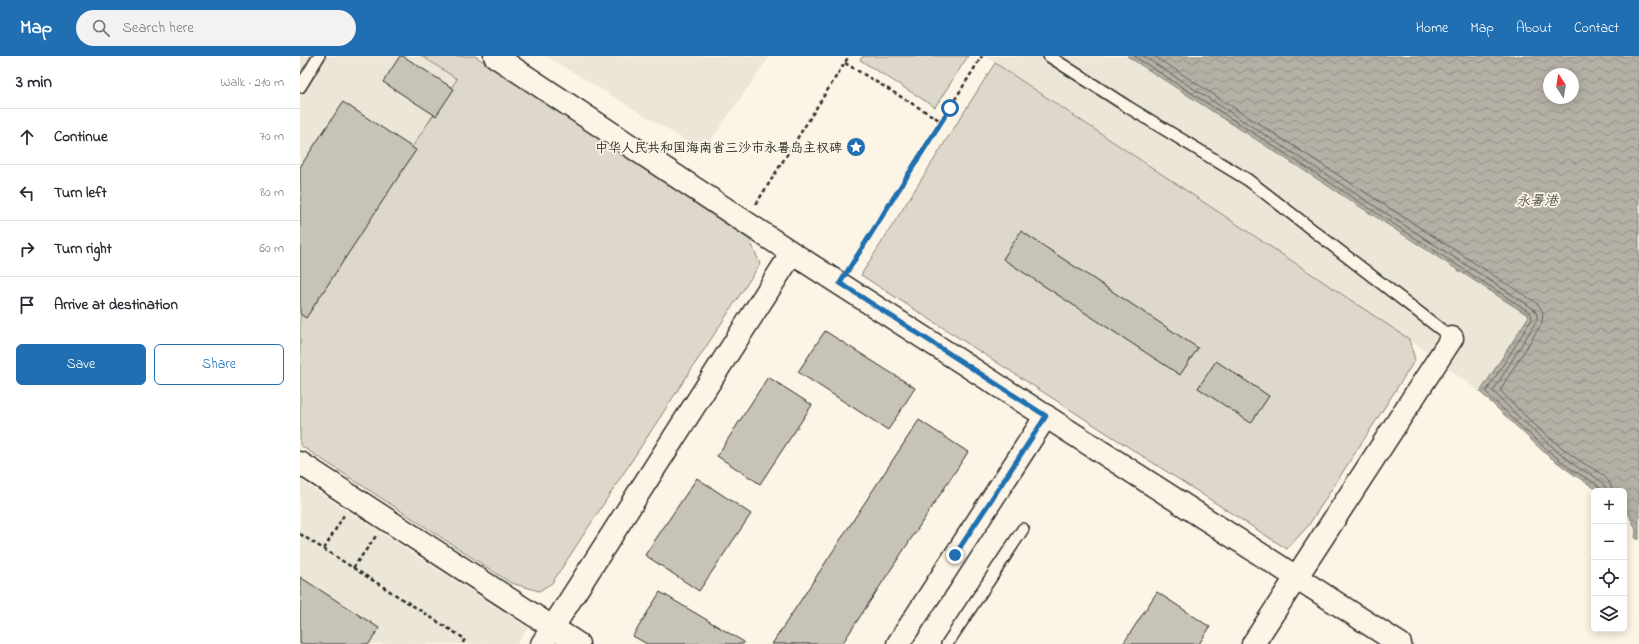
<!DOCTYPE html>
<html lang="en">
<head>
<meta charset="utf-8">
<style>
	body { margin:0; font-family:"Indie Flower","LXGW WenKai TC",sans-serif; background:#f2f2f3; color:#2b2b33 }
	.controls { position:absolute; right:12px; bottom:12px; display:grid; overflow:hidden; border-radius:6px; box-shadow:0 2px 10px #0003 }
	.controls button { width:36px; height:36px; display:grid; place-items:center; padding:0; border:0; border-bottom:1px solid #e1e1e2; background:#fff; color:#2b2b33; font:20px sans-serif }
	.compass { position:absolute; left:1243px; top:12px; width:36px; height:36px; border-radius:50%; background:#fff; box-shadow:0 2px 10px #0003; rotate:348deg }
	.stop { position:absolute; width:12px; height:12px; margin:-9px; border:3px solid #1f6fb2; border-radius:50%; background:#fff }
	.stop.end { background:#1f6fb2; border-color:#fff; box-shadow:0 1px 4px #0008 }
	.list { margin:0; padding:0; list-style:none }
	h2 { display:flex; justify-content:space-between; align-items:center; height:52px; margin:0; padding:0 16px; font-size:17px }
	h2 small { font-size:13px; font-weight:400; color:#7c7c81 }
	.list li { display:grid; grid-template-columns:26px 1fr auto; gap:12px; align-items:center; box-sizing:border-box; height:56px; padding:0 16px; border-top:1px solid #e1e1e2 }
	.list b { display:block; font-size:15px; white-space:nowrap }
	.list em { font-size:13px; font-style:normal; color:#7c7c81 }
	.actions { display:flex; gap:8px; padding:12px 16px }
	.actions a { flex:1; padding:9px 0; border:1px solid #1f6fb2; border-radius:6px; text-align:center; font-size:14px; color:#1f6fb2 }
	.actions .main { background:#1f6fb2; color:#fff }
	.icon { flex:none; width:22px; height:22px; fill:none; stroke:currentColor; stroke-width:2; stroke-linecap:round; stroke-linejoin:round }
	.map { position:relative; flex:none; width:1339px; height:588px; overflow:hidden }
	header { display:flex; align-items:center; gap:24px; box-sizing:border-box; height:56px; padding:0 20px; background:#1f6fb2; color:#fff }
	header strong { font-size:19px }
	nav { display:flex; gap:22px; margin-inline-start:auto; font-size:14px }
	.search { width:280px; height:36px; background:#f2f2f3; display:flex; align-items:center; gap:10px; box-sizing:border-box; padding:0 14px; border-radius:22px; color:#7c7c81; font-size:15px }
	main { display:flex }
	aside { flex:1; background:#fff }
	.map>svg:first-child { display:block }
</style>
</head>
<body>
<header>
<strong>Map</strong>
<div class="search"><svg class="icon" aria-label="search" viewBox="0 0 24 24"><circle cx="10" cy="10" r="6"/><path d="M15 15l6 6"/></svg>Search here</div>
<nav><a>Home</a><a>Map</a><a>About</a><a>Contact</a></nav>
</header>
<main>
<aside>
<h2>3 min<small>Walk · 210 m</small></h2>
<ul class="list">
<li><svg class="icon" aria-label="ahead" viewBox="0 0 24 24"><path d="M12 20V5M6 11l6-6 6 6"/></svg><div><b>Continue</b></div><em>70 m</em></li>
<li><svg class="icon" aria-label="left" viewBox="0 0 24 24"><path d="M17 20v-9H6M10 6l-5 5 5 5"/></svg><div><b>Turn left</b></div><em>80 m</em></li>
<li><svg class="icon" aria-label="right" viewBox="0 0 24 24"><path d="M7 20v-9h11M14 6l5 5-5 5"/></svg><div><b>Turn right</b></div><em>60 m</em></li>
<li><svg class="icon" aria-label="arrive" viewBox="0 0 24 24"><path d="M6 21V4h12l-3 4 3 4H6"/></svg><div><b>Arrive at destination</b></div></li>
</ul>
<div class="actions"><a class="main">Save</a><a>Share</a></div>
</aside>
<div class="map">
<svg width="1339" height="588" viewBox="0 0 1339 588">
	<defs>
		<pattern id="water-waves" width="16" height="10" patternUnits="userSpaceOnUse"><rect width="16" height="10" fill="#b4b0a5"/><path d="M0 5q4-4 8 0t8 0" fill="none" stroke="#938f87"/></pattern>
	</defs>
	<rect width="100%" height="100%" fill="#fcf5e5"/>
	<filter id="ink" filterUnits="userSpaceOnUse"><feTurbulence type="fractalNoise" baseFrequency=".025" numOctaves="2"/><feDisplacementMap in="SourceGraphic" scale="8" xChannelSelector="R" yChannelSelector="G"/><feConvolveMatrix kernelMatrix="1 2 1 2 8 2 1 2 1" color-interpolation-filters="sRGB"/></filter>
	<g filter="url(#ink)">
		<path fill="#ece6d7" d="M0 0H122L157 23 0 261Z
			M246 0H470L403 95Z
			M685 0H827L1229 260 1180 336 1109 283Z
			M0 424 228 572 217 588H0Z"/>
		<path fill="#ded8ca" stroke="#84827a" d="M122 0H175L450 184 460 208 252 527 239 535 211 527 0 389V261L157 23Z
			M563 0H668L635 51 560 4Z
			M695 7 1109 283 1115 304 1008 470 987 493 561 219Z"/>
		<path fill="url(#water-waves)" stroke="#7d7b74" fill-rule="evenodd" d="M827 0H1339V483H1335L1336 474 1326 452 1324 450V435H1299L1273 418 1246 398 1180 336 1229 260ZM1249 18H1273V42H1249Z"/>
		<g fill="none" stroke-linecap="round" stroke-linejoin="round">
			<path stroke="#62605c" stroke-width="1" d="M834 0 1231 257 1232 263 1186 336C1213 364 1243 392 1274 415 1281 420 1300 427 1301 435
				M843 0 1234 253 1237 258V264L1193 335C1218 362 1247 387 1276 410 1285 417 1305 422 1306 435
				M854 0 1238 248 1243 256 1242 267 1200 334C1224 360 1253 387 1282 406 1293 414 1311 419 1312 435"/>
		</g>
		<path fill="#c8c3b7" stroke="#2b2b2b" d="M100 0H103L154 33 136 60 83 26Z
			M43 46 116 94 6 262 0 258V111Z
			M721 175 898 292 880 319 703 203Z
			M525 275 615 332 588 374 498 316Z
			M916 305 969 340 951 367 898 332Z
			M468 321 512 349 460 428 417 400Z
			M619 364 668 396 542 588H472Z
			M397 422 451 458 399 535 345 499Z
			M0 521 79 572 69 588H0Z
			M360 536 444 586 443 588H347L333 580Z
			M857 536 910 571 899 588H823Z"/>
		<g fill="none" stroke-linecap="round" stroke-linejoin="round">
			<g stroke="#2b2b2b" stroke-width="14">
				<path id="lane" d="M749 0 828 51 948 124 1152 282
					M0 31 19 0
					M647 588 723 473"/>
			</g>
			<g stroke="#2b2b2b" stroke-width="25">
				<path id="street" d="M0 407 278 588
					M598 588 746 360
					M953 588 1152 282"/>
			</g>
			<g stroke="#2b2b2b" stroke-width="25">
				<path id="secondary" d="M195 0 492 197 1100 588
					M242 588 492 197"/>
			</g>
			<path stroke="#2b2b2b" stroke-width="2.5" stroke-dasharray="4 3" stroke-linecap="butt" d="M545 7 641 65
				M456 148 549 0
				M551 210 682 0
				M0 478 165 583 162 588
				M24 493 44 459
				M53 512 76 480"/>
			<use href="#lane" stroke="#fcf5e5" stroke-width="11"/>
			<use href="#street" stroke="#fcf5e5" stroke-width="22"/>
			<use href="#secondary" stroke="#fcf5e5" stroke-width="22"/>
		</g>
	</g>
	<g fill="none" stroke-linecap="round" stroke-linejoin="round" filter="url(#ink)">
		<path stroke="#1f6fb2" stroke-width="5" d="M650 52 540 227 746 360 655 499"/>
	</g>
	<defs>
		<g id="sight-disc" transform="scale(1)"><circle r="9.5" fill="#1f6fb2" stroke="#fcf5e5"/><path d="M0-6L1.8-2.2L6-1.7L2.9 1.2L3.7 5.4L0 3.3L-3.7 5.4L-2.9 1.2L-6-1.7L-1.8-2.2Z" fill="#fff"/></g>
	</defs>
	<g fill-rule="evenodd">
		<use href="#sight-disc" x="556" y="91"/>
	</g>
	<g text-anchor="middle" stroke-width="3.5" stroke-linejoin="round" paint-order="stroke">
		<g font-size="13" fill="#2b2b2b" stroke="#fcf5e5" text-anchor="end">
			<text x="542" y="96">中华人民共和国海南省三沙市永暑岛主权碑</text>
		</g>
		<g font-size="14" font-style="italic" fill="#545350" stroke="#fcf5e5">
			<text x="1237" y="149">永暑港</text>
		</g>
	</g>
</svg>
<div class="controls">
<button>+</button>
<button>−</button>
<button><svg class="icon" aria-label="locate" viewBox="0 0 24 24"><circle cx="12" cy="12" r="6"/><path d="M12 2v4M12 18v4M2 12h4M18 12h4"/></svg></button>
<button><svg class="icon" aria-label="layers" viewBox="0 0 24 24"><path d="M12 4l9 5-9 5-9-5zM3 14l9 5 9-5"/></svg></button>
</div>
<svg class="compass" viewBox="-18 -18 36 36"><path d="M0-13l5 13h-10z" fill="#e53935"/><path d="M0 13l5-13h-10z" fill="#7c7c81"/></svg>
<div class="stop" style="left:650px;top:52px"></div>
<div class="stop end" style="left:655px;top:499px"></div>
</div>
</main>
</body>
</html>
